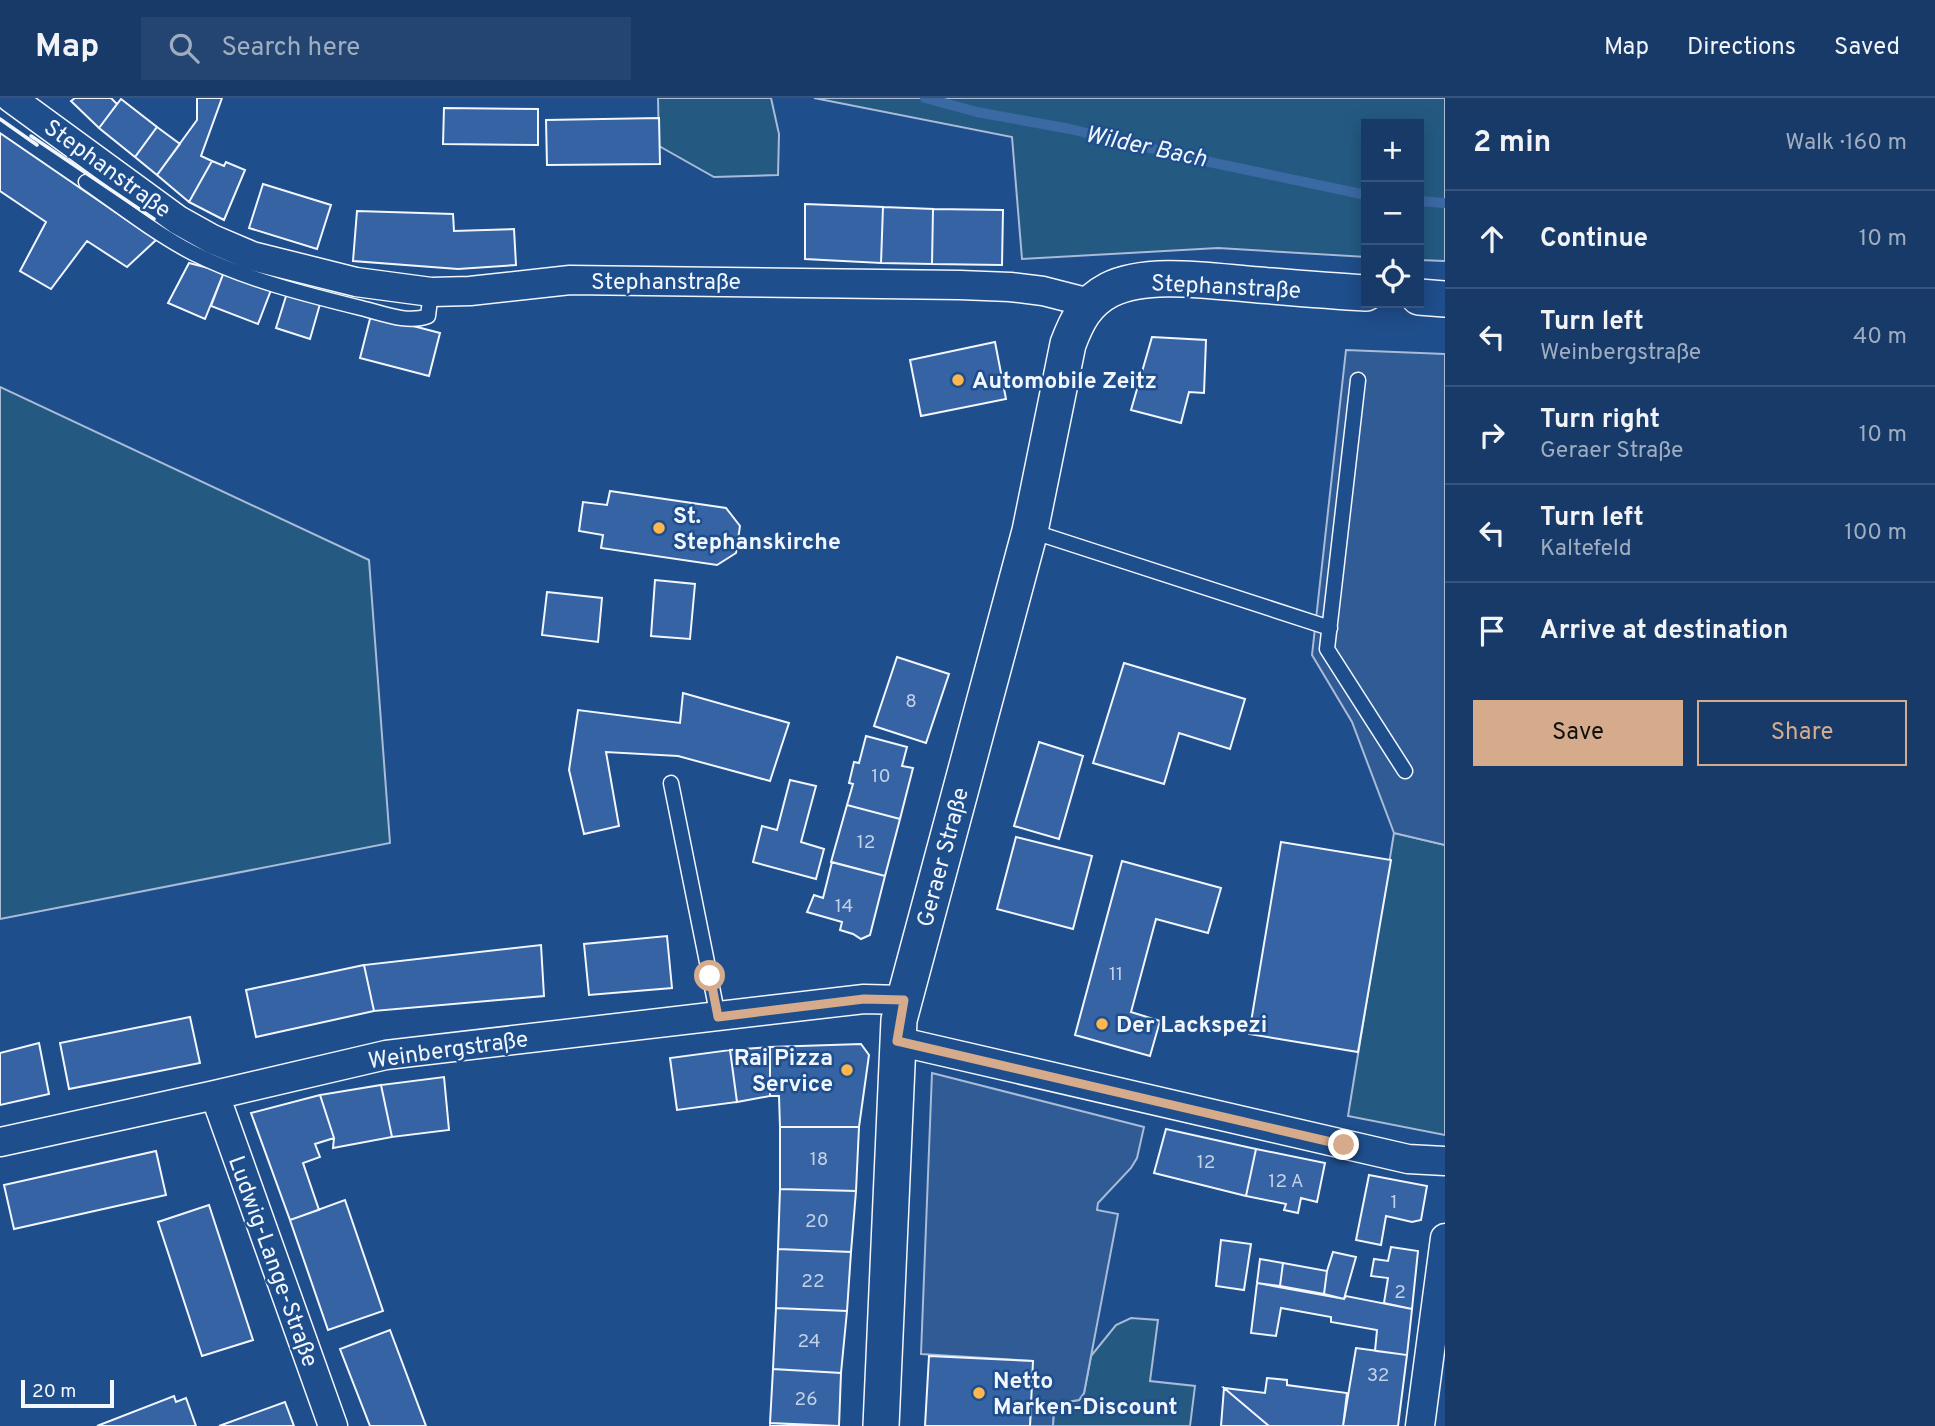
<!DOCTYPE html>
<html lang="en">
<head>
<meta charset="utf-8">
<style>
	body { margin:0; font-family:Overpass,sans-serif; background:#244571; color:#f1f3f6 }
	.controls { position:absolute; right:21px; top:21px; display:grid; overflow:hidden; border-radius:0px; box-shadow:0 4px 18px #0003 }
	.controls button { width:63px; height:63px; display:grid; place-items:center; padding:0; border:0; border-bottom:2px solid #36547d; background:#173a69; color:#f1f3f6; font:35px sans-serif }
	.scale { position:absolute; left:21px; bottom:18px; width:93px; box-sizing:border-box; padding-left:7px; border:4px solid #f2f6ff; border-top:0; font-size:19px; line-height:24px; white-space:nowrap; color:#f2f6ff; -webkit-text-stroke:5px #1f4e8c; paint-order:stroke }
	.stop { position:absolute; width:21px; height:21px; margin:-16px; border:5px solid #d6ab8b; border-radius:50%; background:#fff }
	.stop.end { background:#d6ab8b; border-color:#fff; box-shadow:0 2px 7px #0008 }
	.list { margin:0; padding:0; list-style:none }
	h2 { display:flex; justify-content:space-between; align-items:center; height:91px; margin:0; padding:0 28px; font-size:30px }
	h2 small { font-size:23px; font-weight:400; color:#9eadc0 }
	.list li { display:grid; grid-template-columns:46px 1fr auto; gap:21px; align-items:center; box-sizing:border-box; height:98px; padding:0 28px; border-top:2px solid #36547d }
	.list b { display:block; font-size:26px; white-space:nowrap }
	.list p { margin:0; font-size:23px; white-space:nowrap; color:#9eadc0 }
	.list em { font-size:23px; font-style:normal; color:#9eadc0 }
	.actions { display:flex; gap:14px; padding:21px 28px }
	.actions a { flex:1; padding:16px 0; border:2px solid #d6ab8b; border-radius:0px; text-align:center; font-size:24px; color:#d6ab8b }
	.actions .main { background:#d6ab8b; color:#111 }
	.icon { flex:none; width:38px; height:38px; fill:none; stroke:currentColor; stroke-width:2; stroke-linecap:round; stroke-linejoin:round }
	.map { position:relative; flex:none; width:1445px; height:1328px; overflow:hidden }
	header { display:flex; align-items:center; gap:42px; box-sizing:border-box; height:98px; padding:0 35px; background:#173a69; border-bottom:2px solid #36547d }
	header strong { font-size:33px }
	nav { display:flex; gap:38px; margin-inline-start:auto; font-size:24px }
	.search { width:490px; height:63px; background:#244571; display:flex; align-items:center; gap:18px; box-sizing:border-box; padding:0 24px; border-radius:0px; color:#9eadc0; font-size:26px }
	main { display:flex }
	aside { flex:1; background:#173a69 }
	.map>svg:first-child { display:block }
</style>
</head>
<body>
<header>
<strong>Map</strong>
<div class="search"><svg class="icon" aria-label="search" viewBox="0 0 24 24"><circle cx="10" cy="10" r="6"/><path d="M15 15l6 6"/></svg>Search here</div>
<nav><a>Map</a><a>Directions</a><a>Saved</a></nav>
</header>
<main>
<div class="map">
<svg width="1445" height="1328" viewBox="0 0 1445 1328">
	<rect width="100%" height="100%" fill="#1f4e8c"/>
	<path fill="#245a82" stroke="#a8bbd7" stroke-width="2" d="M658 0H771L779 36 778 77 714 79 659 48Z
		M814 0H1445V163L1419 162V26H1366V159L1218 150 1022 161 1012 39Z
		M0 289 369 462 390 745 0 821Z
		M1394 735 1445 747V1037L1348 1018Z
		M1131 1220 1158 1222 1150 1283 1195 1288 1190 1328H1053L1054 1305 1079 1302 1084 1295 1091 1258 1116 1227Z"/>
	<path fill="#305b95" stroke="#a8bbd7" stroke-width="2" d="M1346 252 1445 256V747L1394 735 1352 624 1312 557Z
		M932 975 1144 1029 1137 1060 1131 1070 1098 1105 1097 1112 1118 1116 1084 1295 1079 1302 1054 1306 1053 1328H1030L1032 1263 921 1256Z"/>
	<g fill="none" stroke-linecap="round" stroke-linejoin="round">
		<path stroke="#3b69a3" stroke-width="10" d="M925 0 977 14 1070 31 1200 62 1366 97
			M1419 103 1445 105"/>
	</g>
	<path fill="#3563a3" stroke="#f2f6ff" stroke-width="2" d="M75 0H111L117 6 99 30 71 3Z
		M197 0H222L201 58 212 63 189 104 157 77 197 22Z
		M121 1 157 29 135 59 99 30Z
		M444 10 538 11V47L443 46Z
		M659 20 660 66 547 67 546 22Z
		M157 29 180 46 157 77 135 59Z
		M0 35 156 142 127 169 87 143 51 191 20 173 46 124 0 93Z
		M212 63 224 68 226 64 245 72 224 122 189 104Z
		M263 86 331 107 317 151 249 130Z
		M805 106 883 109 881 165 805 161Z
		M883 109 933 111 932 166 881 165Z
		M933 111 1003 112 1002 167 932 166Z
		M357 113 453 116 454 133 514 131 516 167 458 171 353 163Z
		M189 165 224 174 205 221 168 205Z
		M224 174 271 192 258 226 211 208Z
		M287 195 320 206 310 241 276 230Z
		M371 217 440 235 429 278 360 260Z
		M1152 239 1206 242 1204 295 1189 294 1181 325 1131 312Z
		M995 244 1006 301 921 318 910 262Z
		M610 393 726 410 740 428 736 455 717 467 601 450 603 437 579 433 583 404 607 407Z
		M655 482 695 486 690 541 651 538Z
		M547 494 602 500 598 544 542 537Z
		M897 559 949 576 926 645 874 628Z
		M1124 565 1245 601 1230 651 1179 635 1164 686 1093 665Z
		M683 595 789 625 770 683 678 658 606 654 619 728 584 736 569 672 578 612 680 625Z
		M866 638 907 649 902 668 913 670 900 721 847 707 853 686 849 685 854 664 859 665Z
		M1039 644 1083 658 1059 741 1014 728Z
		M790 682 816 688 801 744 824 751 816 781 753 764 762 728 777 732Z
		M847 707 900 721 885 778 831 764Z
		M1016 739 1092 758 1073 831 997 811Z
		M1281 744 1391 762 1358 954 1249 936Z
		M1122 763 1221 790 1208 835 1156 821 1131 914 1160 923 1150 958 1075 937Z
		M832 764 885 778 870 837 861 841 853 836 840 832 842 824 807 814 814 797 823 800Z
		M667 838 672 890 589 897 584 846Z
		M541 847 544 898 374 913 364 867Z
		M364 867 374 913 256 939 246 892Z
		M190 919 200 965 69 991 60 945Z
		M39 945 49 996 0 1007V955Z
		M861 946 869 957 859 1029H780L779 998H770V949Z
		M770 949V998L737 1004 730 952Z
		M730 952 737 1004 677 1012 670 960Z
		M444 979 449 1032 392 1039 381 987Z
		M381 987 392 1039 333 1050 334 1040 320 997Z
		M320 997 334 1040 315 1046 320 1059 303 1065 319 1112 290 1122 251 1015Z
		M780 1029H859L856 1093 780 1091Z
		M1166 1031 1256 1051 1246 1098 1154 1075Z
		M1256 1051 1325 1065 1317 1104 1301 1100 1298 1115 1284 1112 1286 1106 1246 1098Z
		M156 1053 166 1097 14 1131 4 1087Z
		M1369 1077 1427 1088 1421 1122 1412 1124 1386 1118 1381 1147 1356 1142Z
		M780 1091 856 1093 851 1154 778 1151Z
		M345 1102 383 1213 328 1232 290 1122Z
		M209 1107 253 1242 202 1258 158 1124Z
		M1221 1142 1251 1146 1244 1192 1216 1188Z
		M1391 1149 1418 1153 1412 1211 1384 1205 1388 1180 1371 1178 1374 1161 1388 1163Z
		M778 1151 851 1154 847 1213 776 1210Z
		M1333 1154 1356 1159 1344 1201 1324 1196 1327 1173Z
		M1260 1161 1283 1165 1280 1188 1257 1185Z
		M1283 1165 1327 1173 1324 1196 1280 1188Z
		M1257 1185 1344 1201 1346 1198 1412 1211 1407 1257 1375 1253 1377 1232 1331 1224V1219L1281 1210 1276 1238 1251 1235Z
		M776 1210 847 1213 841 1275 773 1271Z
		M390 1232 426 1328H370L340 1251Z
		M1356 1250 1407 1257 1398 1328H1343Z
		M929 1258 1033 1263 1030 1328H925Z
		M773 1271 841 1275 839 1328 770 1325Z
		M1267 1280 1287 1282V1287L1347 1295 1343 1328H1269L1224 1290 1265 1295Z
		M1224 1290 1269 1328H1221Z
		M174 1298 176 1304 186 1300 196 1328H97Z
		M285 1304 294 1328H219Z
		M770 1325 827 1328H770Z"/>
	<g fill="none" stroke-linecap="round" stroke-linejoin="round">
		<g stroke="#f2f6ff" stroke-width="17">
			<path id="service" d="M86 84C121 108 156 136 193 155 245 181 304 196 361 210 382 215 407 226 428 218L431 194
				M1358 282 1327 551 1405 673
				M1031 433 1330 530
				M671 685 718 919"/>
		</g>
		<g stroke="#f2f6ff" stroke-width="31">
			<path id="minor" d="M11 0 178 122 212 141 252 158 356 184 431 194 470 193 570 182 960 187 1010 189 1043 193 1090 205
				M897 943 1408 1061 1445 1063
				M215 997 333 1328
				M0 1044 215 997 386 957 864 901 904 902
				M1420 1328 1445 1140"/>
		</g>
		<g stroke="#f2f6ff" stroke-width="38">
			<path id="tertiary" d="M1419 199 1445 201
				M881 1328 899 922 1030 433 1068 246C1077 222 1086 204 1109 192 1148 172 1216 184 1259 187 1295 190 1330 193 1366 195"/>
		</g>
		<use href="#service" stroke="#1f4e8c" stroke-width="14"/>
		<use href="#minor" stroke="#1f4e8c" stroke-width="28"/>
		<use href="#tertiary" stroke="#1f4e8c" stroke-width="35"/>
		<path stroke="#f2f6ff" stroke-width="3.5" d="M0 21 37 47
			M31 38 154 121"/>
	</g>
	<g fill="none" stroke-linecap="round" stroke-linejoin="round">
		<path stroke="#d6ab8b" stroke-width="9" d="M710 878 718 919 864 901 904 902 897 943 1344 1047"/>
	</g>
	<g fill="#ffb74d" stroke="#1f4e8c" stroke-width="2.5">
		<circle cx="958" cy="282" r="7"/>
		<circle cx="659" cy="430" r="7"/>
		<circle cx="1102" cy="926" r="7"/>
		<circle cx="847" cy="972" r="7"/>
		<circle cx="979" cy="1295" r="7"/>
	</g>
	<g text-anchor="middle" stroke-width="5" stroke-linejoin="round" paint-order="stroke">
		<g font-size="19" fill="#c3d1e8">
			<text x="911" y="609">8</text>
			<text x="881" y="684">10</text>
			<text x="866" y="750">12</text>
			<text x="844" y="814">14</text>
			<text x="1116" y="882">11</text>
			<text x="819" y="1067">18</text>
			<text x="1206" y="1070">12</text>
			<text x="1286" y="1089">12 A</text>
			<text x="1394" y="1110">1</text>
			<text x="817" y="1129">20</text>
			<text x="813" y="1189">22</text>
			<text x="1400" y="1200">2</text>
			<text x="809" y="1249">24</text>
			<text x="1378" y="1283">32</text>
			<text x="806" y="1307">26</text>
		</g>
		<g font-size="23" fill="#f2f6ff" stroke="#1f4e8c">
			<text transform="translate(108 70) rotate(36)" y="8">Stephanstraße</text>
			<text x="666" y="191">Stephanstraße</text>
			<text transform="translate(1226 188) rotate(3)" y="8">Stephanstraße</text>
			<text transform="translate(942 759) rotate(-75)" y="8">Geraer Straße</text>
			<text transform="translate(448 951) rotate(-8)" y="8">Weinbergstraße</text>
			<text transform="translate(274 1163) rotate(70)" y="8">Ludwig-Lange-Straße</text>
		</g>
		<g font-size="23" font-weight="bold" fill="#f2f6ff" stroke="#1f4e8c" text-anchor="start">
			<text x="972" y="290">Automobile Zeitz</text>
			<text x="673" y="425">St.<tspan x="673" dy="26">Stephanskirche</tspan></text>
			<text x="1116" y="934">Der Lackspezi</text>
			<text x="833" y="967" text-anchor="end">Rai Pizza<tspan x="833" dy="26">Service</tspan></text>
			<text x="993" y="1290">Netto<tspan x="993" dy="26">Marken-Discount</tspan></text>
		</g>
		<g font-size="24" font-style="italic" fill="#f2f6ff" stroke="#1f4e8c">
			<text transform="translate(1146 48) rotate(12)" y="8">Wilder Bach</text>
		</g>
	</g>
</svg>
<div class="controls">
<button>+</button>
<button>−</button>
<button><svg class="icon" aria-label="locate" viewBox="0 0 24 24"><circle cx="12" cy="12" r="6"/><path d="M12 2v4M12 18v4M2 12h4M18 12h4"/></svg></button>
</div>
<div class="scale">20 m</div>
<div class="stop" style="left:710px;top:878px"></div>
<div class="stop end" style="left:1344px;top:1047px"></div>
</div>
<aside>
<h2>2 min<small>Walk · 160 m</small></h2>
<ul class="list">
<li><svg class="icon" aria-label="ahead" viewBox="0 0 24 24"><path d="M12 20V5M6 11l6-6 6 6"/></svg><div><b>Continue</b></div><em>10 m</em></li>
<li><svg class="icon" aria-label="left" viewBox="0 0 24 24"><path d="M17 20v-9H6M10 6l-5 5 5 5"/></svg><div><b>Turn left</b><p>Weinbergstraße</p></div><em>40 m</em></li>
<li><svg class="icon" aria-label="right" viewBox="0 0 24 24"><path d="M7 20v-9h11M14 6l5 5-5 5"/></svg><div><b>Turn right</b><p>Geraer Straße</p></div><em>10 m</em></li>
<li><svg class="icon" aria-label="left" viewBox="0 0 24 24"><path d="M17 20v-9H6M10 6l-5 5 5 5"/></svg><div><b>Turn left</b><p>Kaltefeld</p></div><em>100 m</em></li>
<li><svg class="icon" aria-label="arrive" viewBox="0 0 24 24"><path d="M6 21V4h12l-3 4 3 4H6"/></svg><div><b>Arrive at destination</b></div></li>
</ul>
<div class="actions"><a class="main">Save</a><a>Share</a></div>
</aside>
</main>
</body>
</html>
